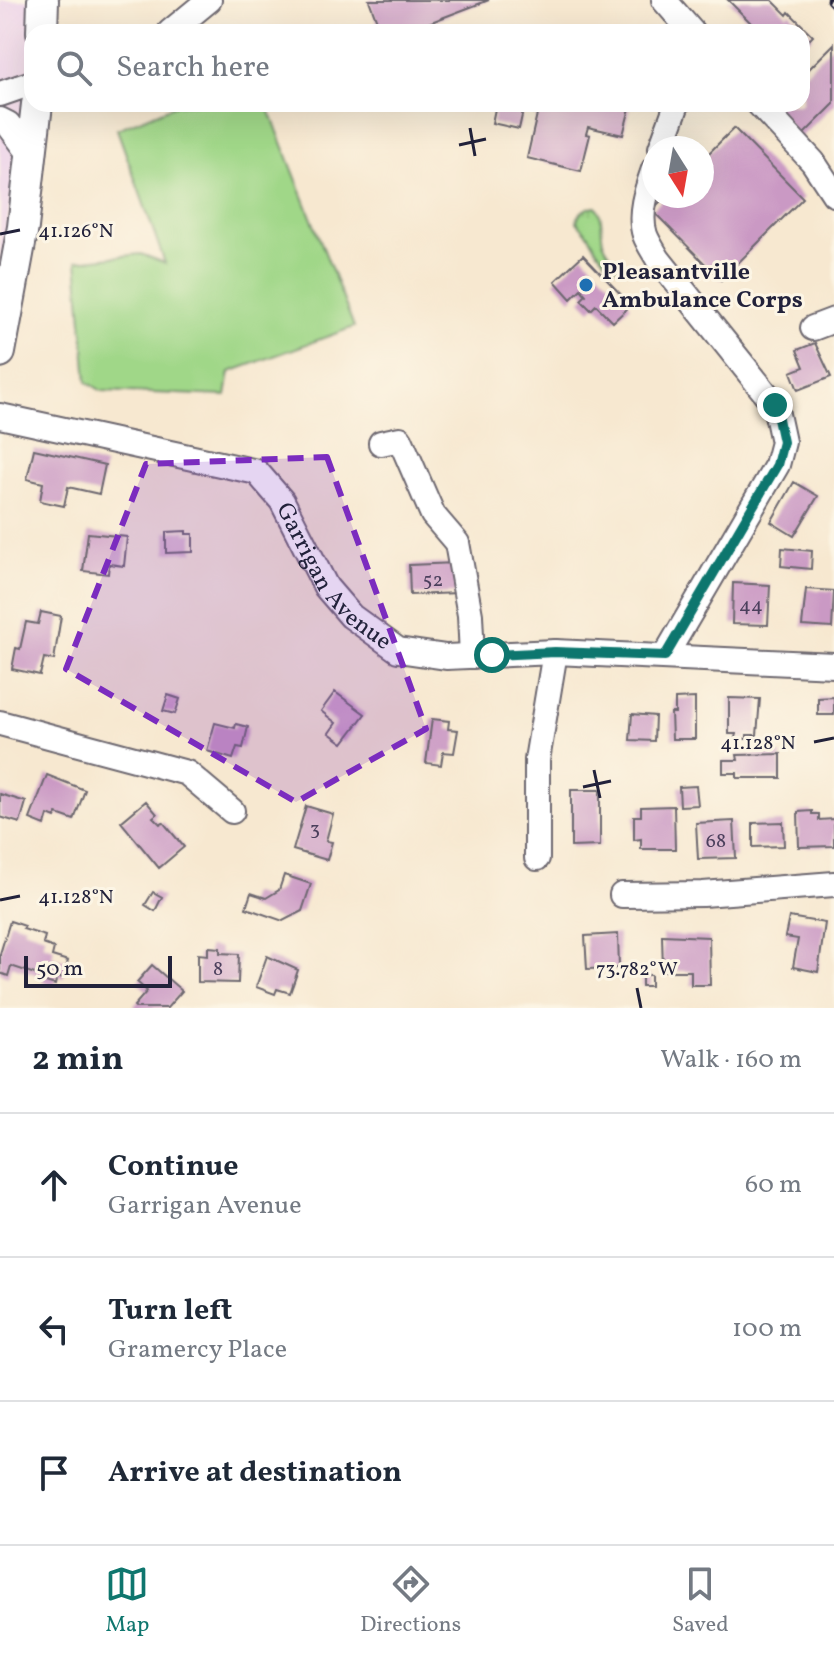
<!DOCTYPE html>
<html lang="en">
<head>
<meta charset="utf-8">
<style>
	body { margin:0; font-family:Vollkorn,serif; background:#f2f2f3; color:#1f2937 }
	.compass { position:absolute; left:642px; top:136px; width:72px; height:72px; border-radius:50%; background:#fff; box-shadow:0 8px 32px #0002; rotate:169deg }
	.scale { position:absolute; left:24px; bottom:20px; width:148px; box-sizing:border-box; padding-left:8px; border:4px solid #22223b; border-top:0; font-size:22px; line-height:28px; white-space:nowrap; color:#22223b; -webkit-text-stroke:6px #fcf5e5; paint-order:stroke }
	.stop { position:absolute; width:24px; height:24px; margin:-18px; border:6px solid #0f766e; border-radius:50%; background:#fff }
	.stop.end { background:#0f766e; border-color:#fff; box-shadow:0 2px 8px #0008 }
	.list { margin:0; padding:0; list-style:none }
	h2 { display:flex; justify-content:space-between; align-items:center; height:104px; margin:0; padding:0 32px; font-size:34px }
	h2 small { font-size:26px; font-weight:400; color:#747a83 }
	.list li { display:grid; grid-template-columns:52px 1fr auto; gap:24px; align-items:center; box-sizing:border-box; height:144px; padding:0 32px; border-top:2px solid #e0e1e3 }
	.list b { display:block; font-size:30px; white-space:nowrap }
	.list p { margin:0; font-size:26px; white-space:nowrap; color:#747a83 }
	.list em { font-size:26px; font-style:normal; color:#747a83 }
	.icon { flex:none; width:44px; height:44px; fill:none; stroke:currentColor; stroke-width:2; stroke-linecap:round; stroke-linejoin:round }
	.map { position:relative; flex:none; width:834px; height:1008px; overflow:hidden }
	.search { position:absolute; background:#fff; box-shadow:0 8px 32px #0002; left:24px; right:24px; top:24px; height:88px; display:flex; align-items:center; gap:20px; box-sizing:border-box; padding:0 28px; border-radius:24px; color:#747a83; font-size:30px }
	.sheet { height:536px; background:#fff }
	nav { display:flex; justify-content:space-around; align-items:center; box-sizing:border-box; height:112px; border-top:2px solid #e0e1e3; background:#fff; font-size:22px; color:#747a83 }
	nav a { display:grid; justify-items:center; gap:4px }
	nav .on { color:#0f766e }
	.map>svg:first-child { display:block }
</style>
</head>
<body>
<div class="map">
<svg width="834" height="1008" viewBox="0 0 834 1008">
	<defs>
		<pattern id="grass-tufts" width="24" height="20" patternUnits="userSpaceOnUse" patternTransform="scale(2)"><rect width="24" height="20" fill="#a0d788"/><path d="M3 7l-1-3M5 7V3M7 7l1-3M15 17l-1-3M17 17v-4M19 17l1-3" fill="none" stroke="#8ab876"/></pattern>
	</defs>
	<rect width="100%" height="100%" fill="#fcf5e5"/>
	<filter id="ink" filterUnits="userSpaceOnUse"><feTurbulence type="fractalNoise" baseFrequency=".0125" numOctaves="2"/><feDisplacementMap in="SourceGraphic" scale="16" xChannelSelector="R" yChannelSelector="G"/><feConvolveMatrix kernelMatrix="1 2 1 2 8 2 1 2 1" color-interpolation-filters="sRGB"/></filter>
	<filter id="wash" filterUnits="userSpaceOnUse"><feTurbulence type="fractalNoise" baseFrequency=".006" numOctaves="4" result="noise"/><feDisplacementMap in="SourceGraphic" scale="32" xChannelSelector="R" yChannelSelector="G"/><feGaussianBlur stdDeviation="1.8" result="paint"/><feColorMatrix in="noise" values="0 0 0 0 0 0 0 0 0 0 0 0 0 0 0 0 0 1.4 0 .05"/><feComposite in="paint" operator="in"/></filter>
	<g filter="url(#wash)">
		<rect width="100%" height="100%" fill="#f7e8d0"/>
		<path fill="#ecd1ea" d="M0 0H33L32 51 0 276Z"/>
		<path fill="url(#grass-tufts)" stroke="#617c62" stroke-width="2" d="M596 206C604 218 600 229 603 241 606 251 614 257 617 266L613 269 597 250 589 235 577 222C578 212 587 207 596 206Z"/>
		<path fill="#a0d788" stroke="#617c62" stroke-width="2" d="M178 104H267L354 327 230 372 226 396 102 391 87 382 77 261 141 254 165 263 117 129Z"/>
		<g id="blocks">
			<path fill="#ca99c4" d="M369 0H489L405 32H381Z
				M728 0H772L787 15 789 12 813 36 802 47V32H760Z
				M834 44V104L799 139 774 104H802V76Z
				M496 104H631L623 135 588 127 586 134 590 135 581 171 527 158 537 114 523 111 519 129 492 123Z
				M734 128 803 198 721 280 652 210 666 196H702V160Z
				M583 255 631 305 613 322 596 305 591 310 581 300 586 295 581 289 571 299 555 281Z
				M815 343 831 377 798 390 791 372 804 367 797 350Z
				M34 449 105 465 99 494 68 487 64 506 40 501 43 483 27 479Z
				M794 482 818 496 794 536 771 522Z
				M186 531V534H193V552L166 553V532Z
				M88 533 127 537 124 566 109 564 108 574 83 571Z
				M782 548 812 551 811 569 781 566Z
				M456 563 458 593 410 595 409 565Z
				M733 583 770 585 768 625 732 624Z
				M806 589 834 591 832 628 802 626Z
				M41 612 61 616 54 660 44 658 40 675 12 669 16 648 20 649 26 622 38 624Z
				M335 692 365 714 343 743 329 733 336 723 321 711Z
				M168 695 180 699 175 714 163 711Z
				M834 697V715H818V698Z
				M695 698V739H672L671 713H675V699Z
				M729 698 760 699 757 735H747V739L735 738 736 734H729Z
				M632 714 655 716 654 741 630 740Z
				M432 719 449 721 448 729 458 730 454 753 443 752 441 765 426 763Z
				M215 723 235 728 236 724 248 727 243 748 237 747 233 759 207 751Z
				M781 754V778H737V773H723V760H738L737 755Z
				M47 775 85 790 74 820 57 814 55 818 48 815 45 825 30 819Z
				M696 786 698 805 680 806 679 787Z
				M571 790H600V846L571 847Z
				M0 794 26 802 20 823 0 817Z
				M146 801 157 814 153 817 160 824 163 822 184 847 159 868 121 822Z
				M306 806 333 814 326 841 332 842 327 860 293 850Z
				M674 806 675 849H641V839L634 840V816H641V807Z
				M812 811V814H819V820L834 819V846L799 847 798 812Z
				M734 821 736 858 698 859 696 823Z
				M783 822 784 846 753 847V823Z
				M284 875 311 884 302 911 283 921 246 908 251 893 266 898 279 890Z
				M153 892 162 897 155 911 145 905Z
				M789 917 825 923 818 972 793 967 798 939 785 937Z
				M10 921 25 926 23 929 45 936 43 944 54 948 52 956 68 961 63 978 57 976 55 985 42 981 44 977 11 966 8 976 0 973V954Z
				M618 934 619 968 587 969 585 936Z
				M662 935 709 937 710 985H691V971H663Z
				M208 947 220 948V953L239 954 238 983 198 982V954L208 955Z
				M267 956 298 970 290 993 277 989 275 994 256 987Z
				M152 965 182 991 167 1008H136L134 1006 147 991 137 982Z
				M642 975H651V986H642Z"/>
		</g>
	</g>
	<g filter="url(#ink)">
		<use href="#blocks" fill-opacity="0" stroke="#6d676f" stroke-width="2"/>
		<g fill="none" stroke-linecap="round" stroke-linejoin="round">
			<g stroke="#6d676f" stroke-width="28">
				<g id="minor">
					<path d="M664 0 692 32"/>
					<path d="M170 32 209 0"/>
					<path d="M0 94 32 83"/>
					<path d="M759 104 813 162 834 194"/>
					<path d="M0 120 8 124 31 155"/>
					<path d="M661 148 677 104"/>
					<path d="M654 169C647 189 638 214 645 235 648 243 654 252 658 259L775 405 783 442 777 465 665 656"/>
					<path d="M813 328 834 320"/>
					<path id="s1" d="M0 416 257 472 282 501 326 587 351 616 398 650 446 657 555 652 834 665"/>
					<path d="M381 443 400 439 433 515 457 543 470 615 472 656"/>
					<path d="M0 723 187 773 232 811"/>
					<path d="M537 858V760L555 652"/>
					<path d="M622 895 703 894 834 884"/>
				</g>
			</g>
			<g stroke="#6d676f" stroke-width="34">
				<path id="major" d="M42 32 43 0
					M0 352 23 227 37 104"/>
			</g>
			<use href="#minor" stroke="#fff" stroke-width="24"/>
			<use href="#major" stroke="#fff" stroke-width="30"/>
			<g stroke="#22223b" stroke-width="9">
				<path id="rail" d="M830 0 834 4"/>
			</g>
			<use href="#rail" stroke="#fcf5e5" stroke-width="6" stroke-dasharray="18" stroke-linecap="butt"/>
		</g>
	</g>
	<g fill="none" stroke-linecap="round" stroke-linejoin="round" filter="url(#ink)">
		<path stroke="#0f766e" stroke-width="10" d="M492 655 555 652 665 656 777 465 783 442 775 405"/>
	</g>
	<path fill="#7b2cbf" fill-opacity="0.2" stroke="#7b2cbf" stroke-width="6" stroke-dasharray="16 10" stroke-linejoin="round" d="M327 457 426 729 296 802 66 669 146 464Z"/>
	<path fill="none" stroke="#22223b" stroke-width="3" d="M470 128 475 156M459 145 486 139M0 234 20 230M814 742 834 738M594 770 600 798M583 787 611 781M0 900 20 896M637 988 641 1008"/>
	<circle fill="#1f6fb2" stroke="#fcf5e5" stroke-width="3" cx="586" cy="285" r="8"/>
	<g text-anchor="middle" stroke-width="6" stroke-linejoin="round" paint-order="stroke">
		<g font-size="20" fill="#4c405d">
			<text x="433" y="586">52</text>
			<text x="751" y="611">44</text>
			<text x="315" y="835">3</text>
			<text x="716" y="847">68</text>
			<text x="218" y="975">8</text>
		</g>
		<g font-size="24" font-weight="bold" fill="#22223b" stroke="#fcf5e5" text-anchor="start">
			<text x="602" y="279">Pleasantville<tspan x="602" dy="28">Ambulance Corps</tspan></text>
		</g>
		<g font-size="24" fill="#22223b" stroke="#fcf5e5">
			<text dy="8" stroke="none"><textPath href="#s1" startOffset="394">Garrigan Avenue</textPath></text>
		</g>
	</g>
	<g font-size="20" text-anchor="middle" fill="#22223b" stroke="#fcf5e5" stroke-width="6" stroke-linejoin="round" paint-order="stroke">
		<text x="76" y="237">41.126°N</text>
		<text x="758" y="749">41.128°N</text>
		<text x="76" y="903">41.128°N</text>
		<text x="637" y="975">73.782°W</text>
	</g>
</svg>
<svg class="compass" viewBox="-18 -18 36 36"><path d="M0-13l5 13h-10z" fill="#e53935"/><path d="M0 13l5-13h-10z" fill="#747a83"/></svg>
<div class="scale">50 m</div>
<div class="stop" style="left:492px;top:655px"></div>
<div class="stop end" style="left:775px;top:405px"></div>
<div class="search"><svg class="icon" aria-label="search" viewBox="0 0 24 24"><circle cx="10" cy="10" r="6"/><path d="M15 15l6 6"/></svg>Search here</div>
</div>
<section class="sheet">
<h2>2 min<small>Walk · 160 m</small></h2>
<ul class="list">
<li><svg class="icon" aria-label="ahead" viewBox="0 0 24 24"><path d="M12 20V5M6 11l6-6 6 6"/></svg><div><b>Continue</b><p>Garrigan Avenue</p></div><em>60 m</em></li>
<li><svg class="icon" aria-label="left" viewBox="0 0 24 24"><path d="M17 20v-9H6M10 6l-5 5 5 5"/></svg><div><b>Turn left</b><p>Gramercy Place</p></div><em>100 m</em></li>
<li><svg class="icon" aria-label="arrive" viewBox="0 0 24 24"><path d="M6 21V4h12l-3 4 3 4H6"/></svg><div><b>Arrive at destination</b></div></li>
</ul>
</section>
<nav>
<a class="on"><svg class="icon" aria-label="map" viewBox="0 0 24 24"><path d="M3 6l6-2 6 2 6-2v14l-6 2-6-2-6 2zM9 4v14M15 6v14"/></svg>Map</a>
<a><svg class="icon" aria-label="directions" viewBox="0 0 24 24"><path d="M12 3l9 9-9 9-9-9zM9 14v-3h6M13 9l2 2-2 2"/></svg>Directions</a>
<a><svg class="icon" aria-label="saved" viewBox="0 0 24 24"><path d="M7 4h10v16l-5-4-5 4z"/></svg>Saved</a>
</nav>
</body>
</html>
